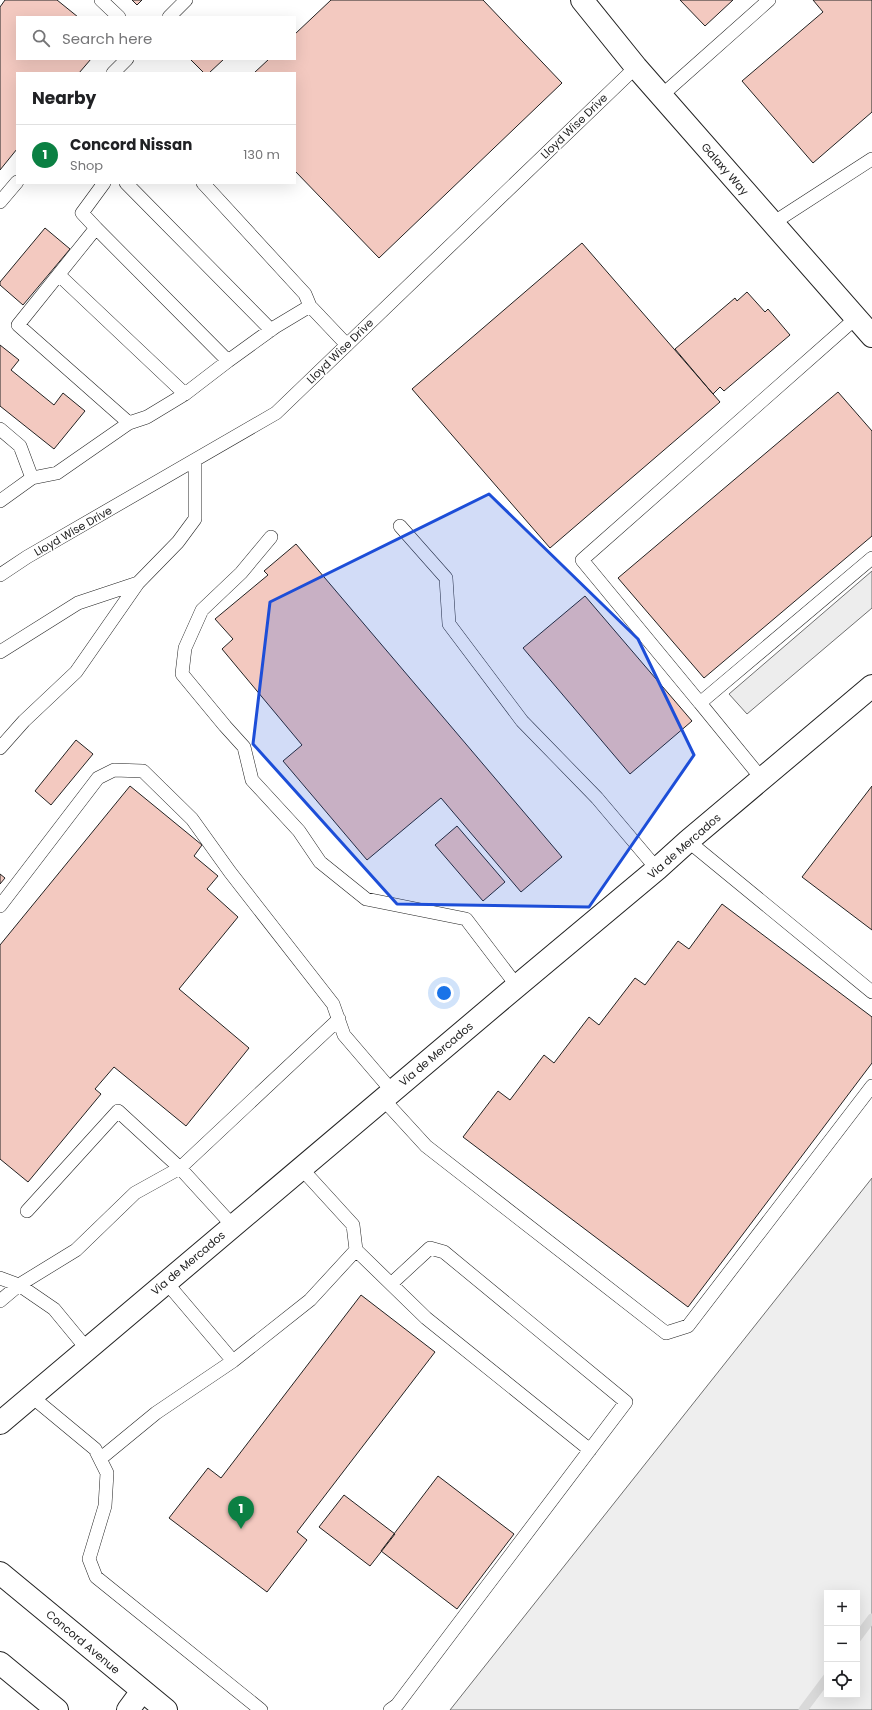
<!DOCTYPE html>
<html lang="en">
<head>
<meta charset="utf-8">
<style>
	body { margin:0; font-family:Poppins,sans-serif; background:#f2f2f2; color:#202124 }
	.controls { position:absolute; right:12px; bottom:12px; display:grid; overflow:hidden; border-radius:0px; box-shadow:0 4px 16px #0002 }
	.controls button { width:36px; height:36px; display:grid; place-items:center; padding:0; border:0; border-bottom:1px solid #e0e0e0; background:#fff; color:#202124; font:20px sans-serif }
	.you { position:absolute; left:444px; top:993px; width:14px; height:14px; margin:-10px; border:3px solid #fff; border-radius:50%; background:#1a73e8; box-shadow:0 0 0 6px #1a73e833 }
	.badge { display:grid; place-items:center; width:26px; height:26px; border-radius:50%; background:#0b8043; color:#fff; font-size:13px; font-weight:700 }
	.pin { position:absolute; translate:-50% -33px; filter:drop-shadow(0 1px 2px #0008) }
	.pin::after { content:''; position:absolute; top:21px; width:14px; height:12px; background:inherit; clip-path:polygon(0 0,100% 0,50% 100%) }
	.list { margin:0; padding:0; list-style:none }
	h2 { display:flex; justify-content:space-between; align-items:center; height:52px; margin:0; padding:0 16px; font-size:17px }
	h2 small { font-size:13px; font-weight:400; color:#757577 }
	.list li { display:grid; grid-template-columns:26px 1fr auto; gap:12px; align-items:center; box-sizing:border-box; height:60px; padding:0 16px; border-top:1px solid #e0e0e0 }
	.list b { display:block; font-size:15px; white-space:nowrap }
	.list p { margin:0; font-size:13px; white-space:nowrap; color:#757577 }
	.list em { font-size:13px; font-style:normal; color:#757577 }
	.icon { flex:none; width:22px; height:22px; fill:none; stroke:currentColor; stroke-width:2; stroke-linecap:round; stroke-linejoin:round }
	.map { position:relative; flex:none; width:872px; height:1710px; overflow:hidden }
	.search { position:absolute; background:#fff; box-shadow:0 4px 16px #0002; left:16px; top:16px; width:280px; height:44px; display:flex; align-items:center; gap:10px; box-sizing:border-box; padding:0 14px; border-radius:0px; color:#757577; font-size:15px }
	.panel { position:absolute; background:#fff; box-shadow:0 4px 16px #0002; left:16px; top:72px; width:280px; height:112px; border-radius:0px }
	.map>svg:first-child { display:block }
</style>
</head>
<body>
<div class="map">
<svg width="872" height="1710" viewBox="0 0 872 1710">
	<rect width="100%" height="100%" fill="#fff"/>
	<path fill="#eee" stroke="#6f6f6f" fill-rule="evenodd" d="M872 1178V1710H450ZM827 1593H857V1695H827Z"/>
	<path fill="#ededed" stroke="#6f6f6f" d="M872 571V608L747 714 729 694Z"/>
	<g fill="none" stroke-linecap="round" stroke-linejoin="round">
		<path stroke="#d9d9d9" stroke-width="9" d="M857 1638 872 1618
			M803 1710 827 1678"/>
	</g>
	<path fill="#f3c9c0" stroke="#222" d="M5 0H57L78 17H17V59H91L79 73H17V149L0 170V7Z
		M132 0H142L137 5Z
		M331 0H483L562 83 379 258 295 171V73H254L269 59H295V34Z
		M680 0H733L705 26Z
		M813 0H872V112L813 163 742 81 823 12Z
		M190 59H224L209 73H204Z
		M45 228 70 249 23 305 0 285V282Z
		M582 243 720 402 550 548 412 389Z
		M747 292 765 312 768 309 790 335 724 391 720 387 713 394 675 349 735 298 737 301Z
		M0 345 19 360 11 370 54 405 63 393 85 411 54 449 0 406Z
		M838 392 872 431V536L704 678 618 578Z
		M296 544 562 857 521 892 441 798 367 860 283 761 302 745 222 649 233 639 215 619 268 575 264 571Z
		M585 596 692 721 630 774 523 648Z
		M76 740 93 754 51 805 35 791Z
		M130 786 202 845 194 856 218 876 207 889 238 917 179 989 249 1048 186 1126 114 1067 95 1089 101 1094 28 1182 0 1159V945Z
		M872 786V930L802 877Z
		M457 826 505 882 483 901 435 845Z
		M0 874 5 878 0 884Z
		M722 904 872 1017V1063L688 1307 463 1137 498 1091 510 1100 544 1055 554 1063 589 1017 599 1025 635 978 645 985 678 941 689 949Z
		M361 1295 435 1352 297 1532 307 1540 267 1592 169 1518 208 1468 221 1478Z
		M438 1476 514 1534 457 1609 381 1551Z
		M344 1495 395 1534 370 1566 319 1527Z"/>
	<g fill="none" stroke-linecap="round" stroke-linejoin="round">
		<g stroke="#222" stroke-width="14">
			<path id="lane" d="M101 0 119 17
				M169 17 186 0
				M113 73 127 59
				M661 96 769 0
				M126 183 271 330
				M203 183 305 294 310 306
				M0 202 17 182
				M773 223 872 159
				M96 228 82 213 104 183
				M59 275 185 394
				M129 423 18 325 96 228 228 361
				M0 429 20 446 32 478
				M0 501 32 478 57 473 129 423 147 417 185 394 228 361 275 327 310 306 347 345
				M400 526 446 578 449 624 522 721 597 798 657 869
				M271 537 241 573 202 610 185 648 182 674 225 726 244 747 252 780 299 831 320 862 366 899 466 919 517 986
				M0 575 27 557 276 413 636 67
				M0 652 78 603 138 583
				M700 703 582 560 856 318
				M0 748 24 721 76 672 138 583 178 542 195 519V460
				M762 779 700 703 872 558
				M688 841 872 992
				M0 906 98 778 114 770 143 771 192 819 230 872 333 1004 344 1035 392 1091
				M383 1099 426 1146 666 1333 688 1326 872 1086
				M27 1211 118 1111 180 1168 233 1226
				M356 1250 426 1318 590 1450
				M0 1278 19 1285 54 1309 87 1349
				M166 1282 233 1361
				M0 1301 19 1285 76 1250 135 1193 180 1168 339 1019
				M31 1396 95 1449 107 1473 105 1506 89 1559 96 1577 261 1710
				M100 1459 156 1413 233 1361 310 1300 356 1250 353 1225 301 1168
				M390 1710 397 1705 626 1402 444 1252 430 1248 391 1284"/>
		</g>
		<g stroke="#222" stroke-width="24">
			<path id="street" d="M582 0 636 67 872 336
				M0 1423 517 986 657 869 688 841 872 686
				M128 1710 142 1691"/>
		</g>
		<g stroke="#222" stroke-width="24">
			<path id="secondary" d="M0 1573 166 1710
				M0 1663 57 1710"/>
		</g>
		<use href="#lane" stroke="#fff" stroke-width="13"/>
		<use href="#street" stroke="#fff" stroke-width="22"/>
		<use href="#secondary" stroke="#fff" stroke-width="22"/>
	</g>
	<path fill="#1d4ed8" fill-opacity="0.2" stroke="#1d4ed8" stroke-width="3" stroke-linejoin="round" d="M489 494 638 639 694 755 589 907 397 904 253 744 270 602Z"/>
	<g text-anchor="middle" stroke-width="3" stroke-linejoin="round" paint-order="stroke">
		<g font-size="11" fill="#222" stroke="#fff">
			<text transform="translate(574 126) rotate(-44)" y="4">Lloyd Wise Drive</text>
			<text transform="translate(725 169) rotate(49)" y="4">Galaxy Way</text>
			<text transform="translate(340 351) rotate(-44)" y="4">Lloyd Wise Drive</text>
			<text transform="translate(73 531) rotate(-30)" y="4">Lloyd Wise Drive</text>
			<text transform="translate(684 846) rotate(-41)" y="4">Via de Mercados</text>
			<text transform="translate(436 1054) rotate(-40)" y="4">Via de Mercados</text>
			<text transform="translate(188 1263) rotate(-40)" y="4">Via de Mercados</text>
			<text transform="translate(83 1642) rotate(40)" y="4">Concord Avenue</text>
		</g>
	</g>
</svg>
<div class="controls">
<button>+</button>
<button>−</button>
<button><svg class="icon" aria-label="locate" viewBox="0 0 24 24"><circle cx="12" cy="12" r="6"/><path d="M12 2v4M12 18v4M2 12h4M18 12h4"/></svg></button>
</div>
<div class="you"></div>
<div class="pin badge" style="left:241px;top:1529px">1</div>
<div class="search"><svg class="icon" aria-label="search" viewBox="0 0 24 24"><circle cx="10" cy="10" r="6"/><path d="M15 15l6 6"/></svg>Search here</div>
<section class="panel">
<h2>Nearby<small></small></h2>
<ul class="list">
<li><span class="badge">1</span><div><b>Concord Nissan</b><p>Shop</p></div><em>130 m</em></li>
</ul>
</section>
</div>
</body>
</html>
